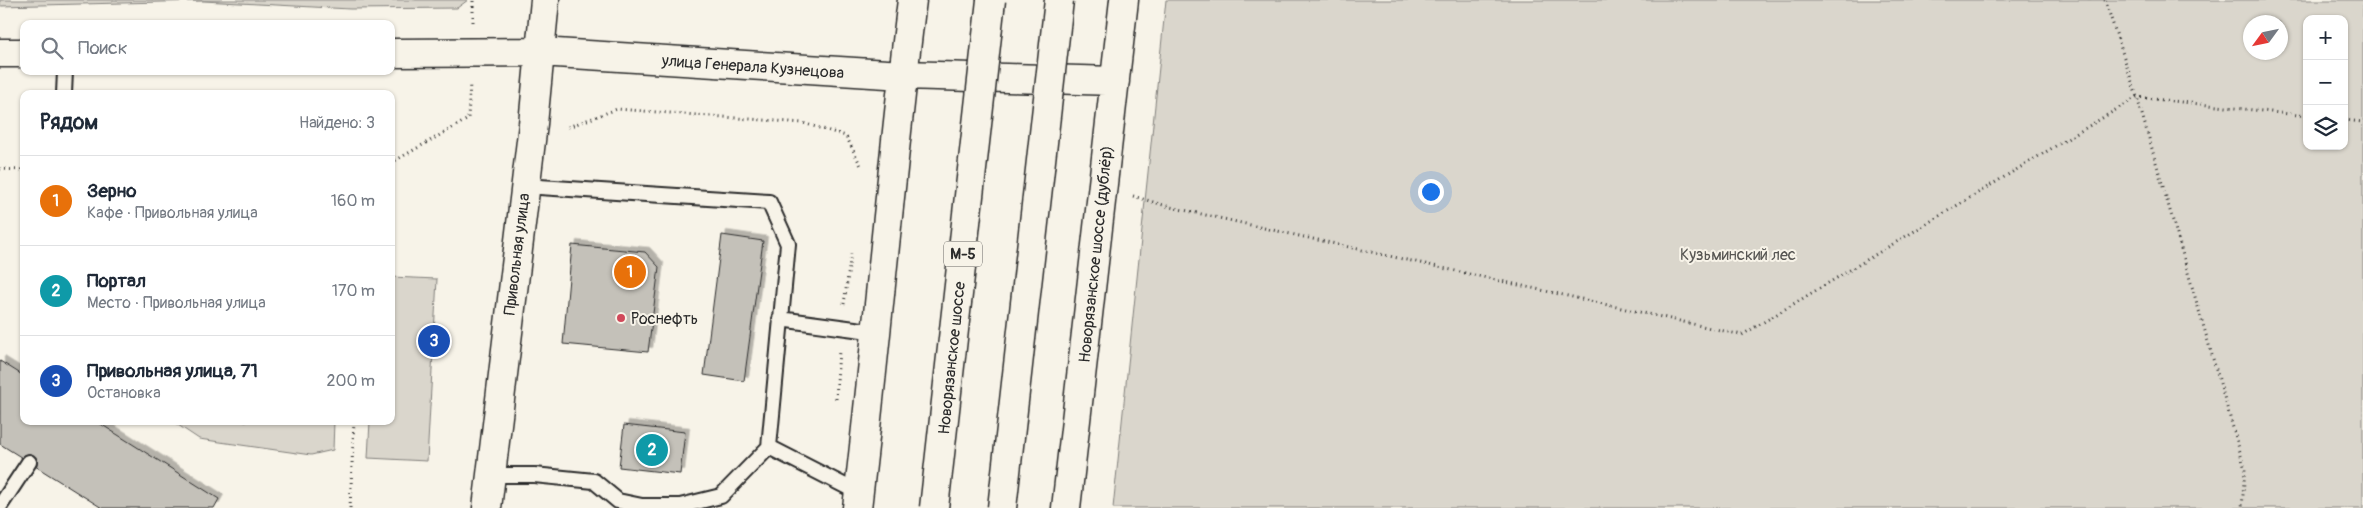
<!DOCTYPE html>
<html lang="ru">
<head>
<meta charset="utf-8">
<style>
	body { margin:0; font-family:Pangolin,sans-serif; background:#f6f6f7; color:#1f2937 }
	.controls { position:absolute; right:15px; top:15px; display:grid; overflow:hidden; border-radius:10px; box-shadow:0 1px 4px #0004 }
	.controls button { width:45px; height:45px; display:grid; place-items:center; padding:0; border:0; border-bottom:1px solid #e0e1e3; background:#fff; color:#1f2937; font:25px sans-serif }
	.compass { position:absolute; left:2243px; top:15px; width:45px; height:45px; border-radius:50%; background:#fff; box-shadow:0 1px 4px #0004; rotate:237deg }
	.you { position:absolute; left:1430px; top:191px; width:18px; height:18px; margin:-12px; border:4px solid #fff; border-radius:50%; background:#1a73e8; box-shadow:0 0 0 8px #1a73e833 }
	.badge { display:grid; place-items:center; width:32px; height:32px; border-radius:50%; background:#d1495b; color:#fff; font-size:16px; font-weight:700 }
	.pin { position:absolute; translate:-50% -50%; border:2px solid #fff; box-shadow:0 1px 5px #0006 }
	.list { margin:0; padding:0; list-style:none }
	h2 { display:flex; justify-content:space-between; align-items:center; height:65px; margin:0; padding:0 20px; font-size:21px }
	h2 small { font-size:16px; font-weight:400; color:#747a83 }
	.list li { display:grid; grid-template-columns:32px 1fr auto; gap:15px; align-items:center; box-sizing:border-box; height:90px; padding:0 20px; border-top:1px solid #e0e1e3 }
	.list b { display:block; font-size:19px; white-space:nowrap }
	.list p { margin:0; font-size:16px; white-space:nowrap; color:#747a83 }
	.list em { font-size:16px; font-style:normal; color:#747a83 }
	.icon { flex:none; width:28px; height:28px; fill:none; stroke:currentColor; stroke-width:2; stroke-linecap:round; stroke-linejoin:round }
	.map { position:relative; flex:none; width:2363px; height:508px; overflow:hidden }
	.search { position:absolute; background:#fff; box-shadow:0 1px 4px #0004; left:20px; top:20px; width:375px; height:55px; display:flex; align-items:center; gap:12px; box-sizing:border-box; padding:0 18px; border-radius:10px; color:#747a83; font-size:19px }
	.panel { position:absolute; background:#fff; box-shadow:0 1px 4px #0004; left:20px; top:90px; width:375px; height:335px; border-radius:10px }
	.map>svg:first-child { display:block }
</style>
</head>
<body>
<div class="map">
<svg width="2363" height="508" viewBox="0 0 2363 508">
	<defs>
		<filter id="shadow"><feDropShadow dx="4.5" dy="-4.5" stdDeviation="0" flood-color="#0004"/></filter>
	</defs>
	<rect width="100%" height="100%" fill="#f7f3e8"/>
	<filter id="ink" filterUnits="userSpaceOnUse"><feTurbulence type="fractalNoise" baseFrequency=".02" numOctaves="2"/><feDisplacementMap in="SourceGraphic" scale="10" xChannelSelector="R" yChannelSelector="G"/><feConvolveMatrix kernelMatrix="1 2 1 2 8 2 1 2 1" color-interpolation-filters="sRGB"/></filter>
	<g filter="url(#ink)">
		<path fill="#dad6cc" stroke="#82807c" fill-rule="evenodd" d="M0 0H468L457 8 350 9 203 1 0 6Z
			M1166 0H2363V508H1113ZM2307 19H2344V146H2307ZM2280 22V52H2250V22Z
			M391 277 437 279 427 461 368 458 370 421H391Z
			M172 421H334L333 450 311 455 199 439Z"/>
		<path fill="#c4c1b9" stroke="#2b2b2b" filter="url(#shadow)" d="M722 235 763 241 744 381 704 375Z
			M572 245 645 252 659 267 648 352 563 344Z
			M0 361 24 376V421H96L219 499 214 508H102L0 444Z
			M624 425 685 432 680 474 619 467Z"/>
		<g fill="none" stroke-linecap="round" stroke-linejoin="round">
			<g stroke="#2b2b2b" stroke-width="18">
				<path id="service" d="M64 94 65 71
					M780 319 877 332
					M769 447 859 493
					M490 475H534L594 481 618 501 642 506H680L721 496 769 447 788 244 769 202 524 186
					M0 506 29 462"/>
			</g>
			<g stroke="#2b2b2b" stroke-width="31">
				<path id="secondary" d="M0 53H24
					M391 53 540 52 903 75 1115 81
					M487 508 533 124 545 0
					M857 508C877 339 891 169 912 0
					M1066 508 1124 0"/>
			</g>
			<path stroke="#2b2b2b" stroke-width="3" stroke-dasharray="1 4" stroke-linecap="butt" d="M2105 0 2137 97 2245 469 2242 508
				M473 22V0
				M2344 120 2363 122
				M568 127 617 109 803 123 846 136 861 166
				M391 163 468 119 470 83
				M0 169 24 170
				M1133 196 1170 207 1742 335 2137 97 2307 116
				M844 304 851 253
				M836 399 839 350
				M350 508 354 421"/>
			<use href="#service" stroke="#f7f3e8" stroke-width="14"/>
			<use href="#secondary" stroke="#f7f3e8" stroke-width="28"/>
			<g stroke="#2b2b2b" stroke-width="31" stroke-linecap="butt">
				<path id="trunk-bridge" d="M934 508 991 0
					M1002 508 1059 0"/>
			</g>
			<use href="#trunk-bridge" stroke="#f7f3e8" stroke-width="28"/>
		</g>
	</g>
	<circle fill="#d1495b" stroke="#f7f3e8" stroke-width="2" cx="621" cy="318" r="5"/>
	<g text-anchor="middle" stroke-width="4" stroke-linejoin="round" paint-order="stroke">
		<rect fill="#f7f3e8" stroke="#686764" stroke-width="1" x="944" y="241.5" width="38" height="25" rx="4"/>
		<g font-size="15" font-weight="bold" fill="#2b2b2b">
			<text x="963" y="259">М-5</text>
		</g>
		<g font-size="16" fill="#2b2b2b" stroke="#f7f3e8">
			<text transform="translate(753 66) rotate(4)" y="6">улица Генерала Кузнецова</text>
			<text transform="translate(516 254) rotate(-83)" y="6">Привольная улица</text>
			<text transform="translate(1095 254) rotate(-84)" y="6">Новорязанское шоссе (дублёр)</text>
			<text transform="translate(951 358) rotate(-84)" y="6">Новорязанское шоссе</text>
		</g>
		<g font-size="16" fill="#575653" stroke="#f7f3e8">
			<text x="1738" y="260">Кузьминский лес</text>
		</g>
		<g font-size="16" fill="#2b2b2b" stroke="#f7f3e8" text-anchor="start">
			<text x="631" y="324">Роснефть</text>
		</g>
	</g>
</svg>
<div class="controls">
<button>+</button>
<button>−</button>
<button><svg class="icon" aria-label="layers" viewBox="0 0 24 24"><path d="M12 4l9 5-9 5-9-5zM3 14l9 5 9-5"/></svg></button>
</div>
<svg class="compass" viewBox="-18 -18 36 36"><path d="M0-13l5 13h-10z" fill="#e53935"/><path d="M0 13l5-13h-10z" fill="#747a83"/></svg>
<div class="you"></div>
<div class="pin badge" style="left:630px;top:272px;background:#e8710a">1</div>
<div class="pin badge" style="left:652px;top:450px;background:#0f9aa8">2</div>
<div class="pin badge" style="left:434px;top:341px;background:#1a4fb4">3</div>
<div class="search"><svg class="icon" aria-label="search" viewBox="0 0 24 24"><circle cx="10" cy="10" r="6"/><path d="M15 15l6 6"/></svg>Поиск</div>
<section class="panel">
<h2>Рядом<small>Найдено: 3</small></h2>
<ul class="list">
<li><span class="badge" style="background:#e8710a">1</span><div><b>Зерно</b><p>Кафе · Привольная улица</p></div><em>160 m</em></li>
<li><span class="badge" style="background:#0f9aa8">2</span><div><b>Портал</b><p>Место · Привольная улица</p></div><em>170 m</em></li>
<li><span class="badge" style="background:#1a4fb4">3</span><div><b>Привольная улица, 71</b><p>Остановка</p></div><em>200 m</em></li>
</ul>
</section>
</div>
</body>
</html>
